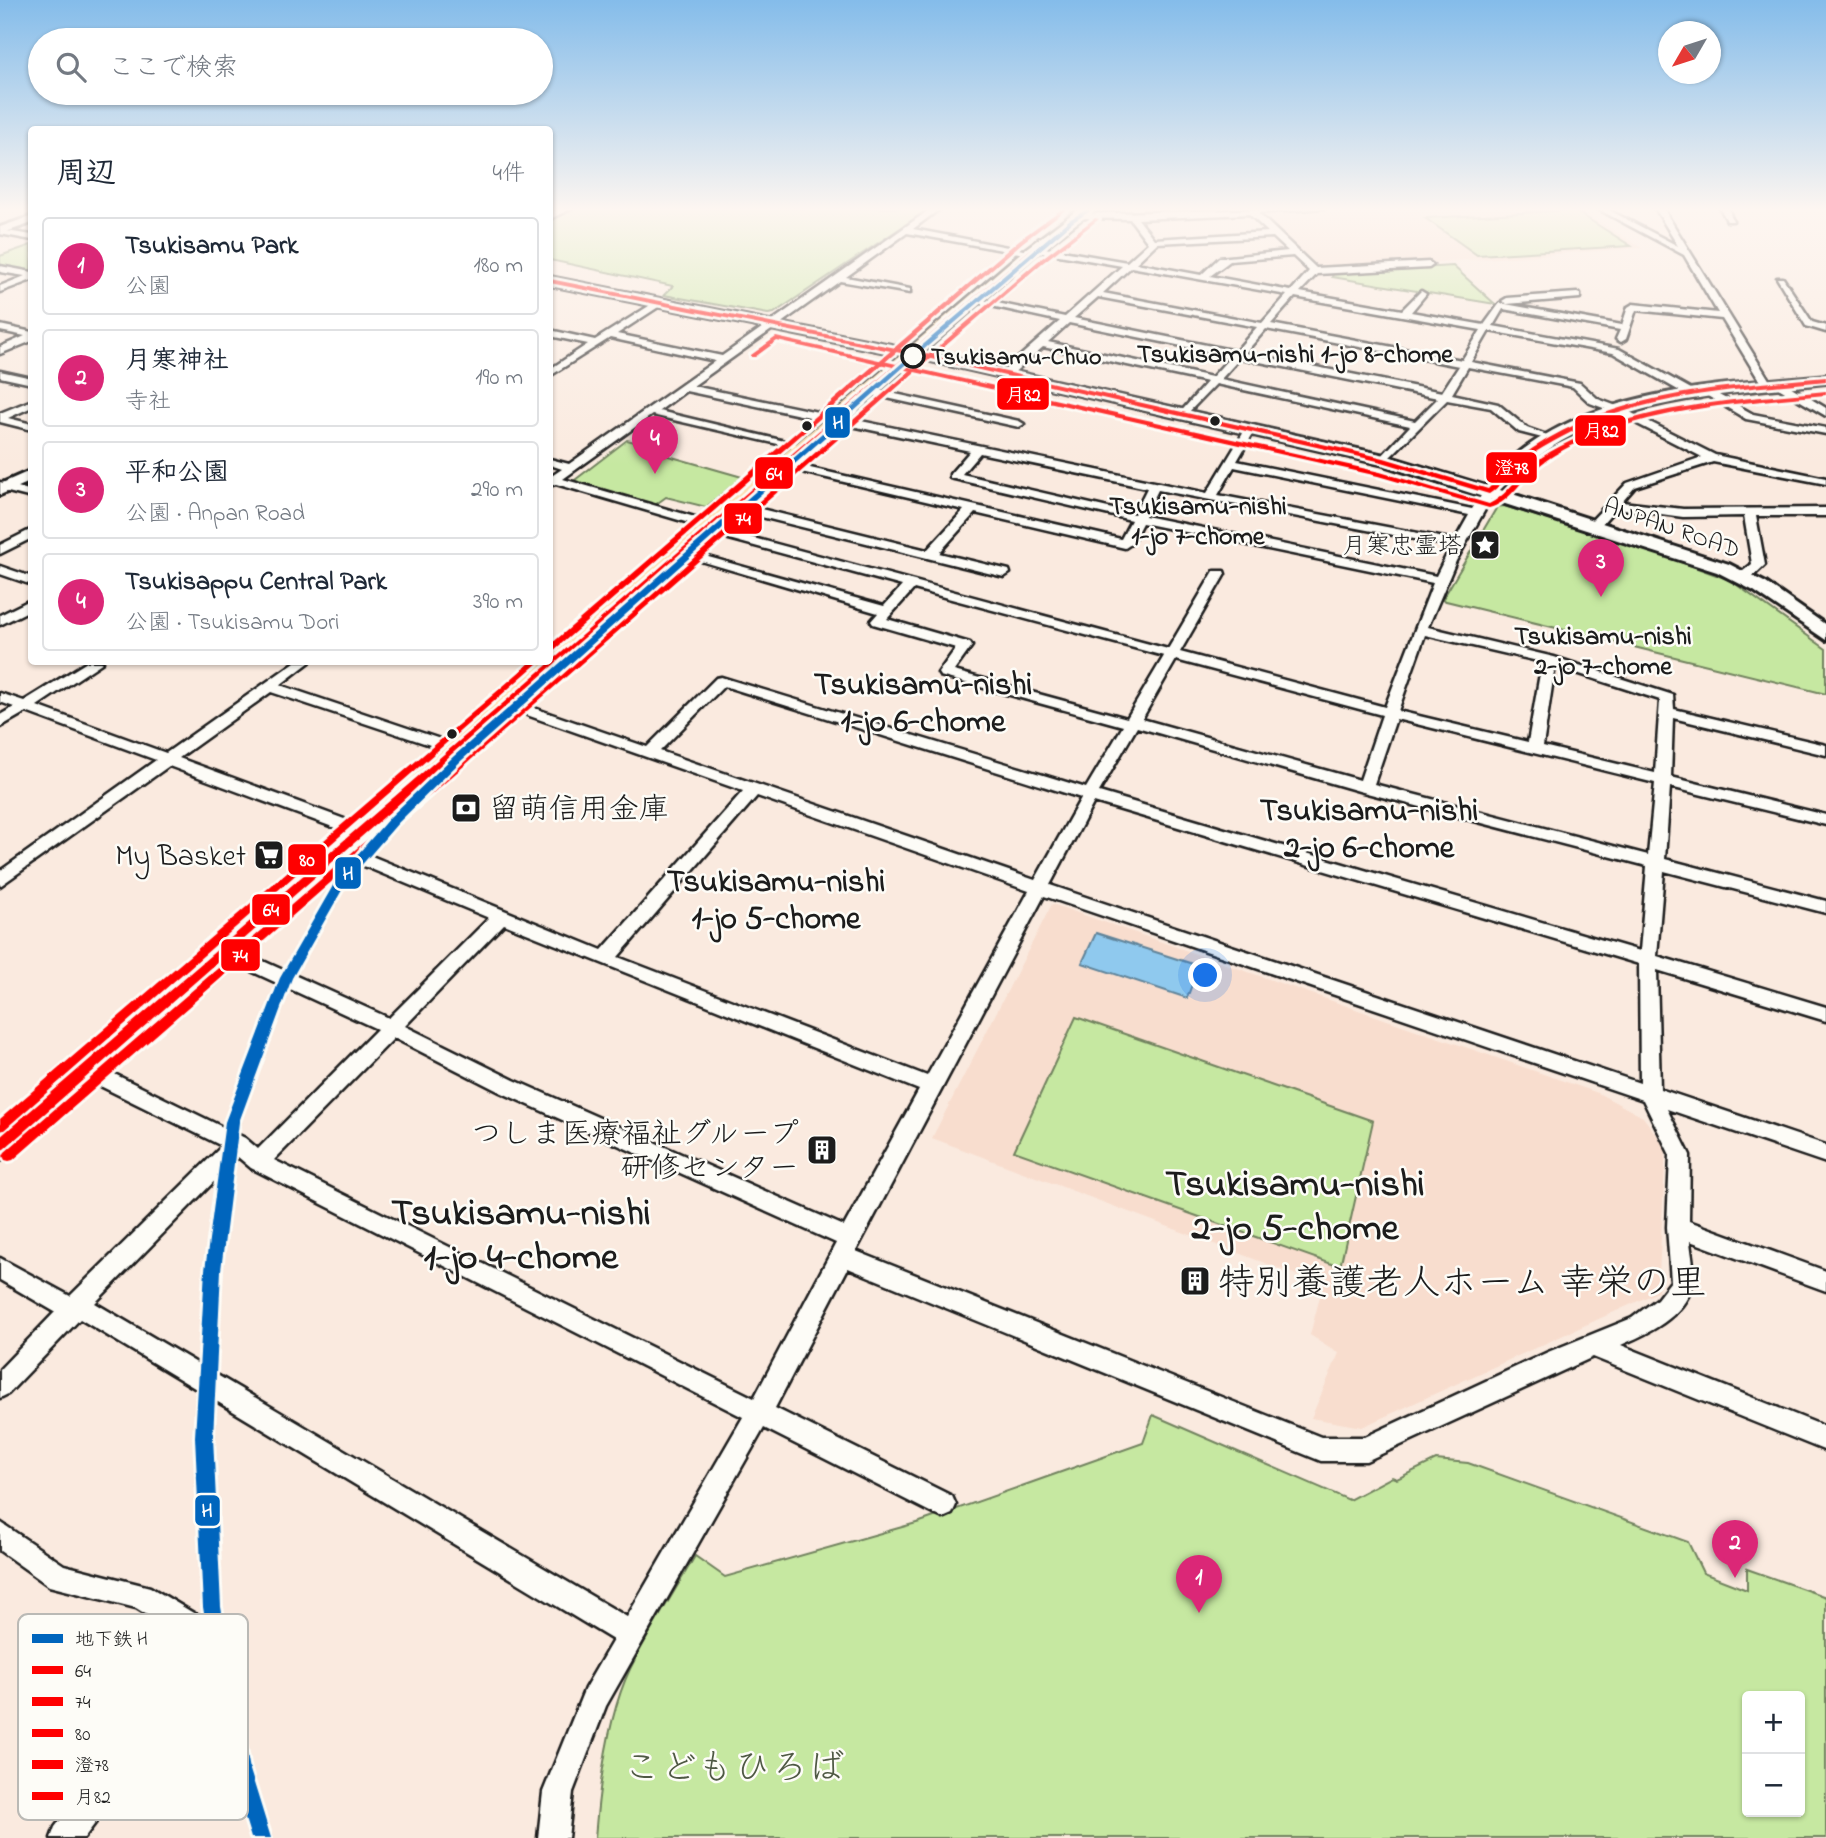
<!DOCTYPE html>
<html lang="ja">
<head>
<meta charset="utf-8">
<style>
	body { margin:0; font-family:"Indie Flower","Klee One",sans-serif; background:#f2f2f3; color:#1f2937 }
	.controls { position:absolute; right:21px; bottom:21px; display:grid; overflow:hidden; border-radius:7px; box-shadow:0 2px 5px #0004 }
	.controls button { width:63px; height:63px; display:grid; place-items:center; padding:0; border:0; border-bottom:2px solid #e0e1e3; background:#fff; color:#1f2937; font:35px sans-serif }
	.compass { position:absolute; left:1658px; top:21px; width:63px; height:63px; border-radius:50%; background:#fff; box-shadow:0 2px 5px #0004; rotate:231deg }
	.you { position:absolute; left:1206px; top:976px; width:24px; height:24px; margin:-18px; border:5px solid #fff; border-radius:50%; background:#1a73e8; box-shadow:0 0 0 10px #1a73e833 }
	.badge { display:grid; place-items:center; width:46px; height:46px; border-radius:50%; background:#db2777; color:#fff; font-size:23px; font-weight:700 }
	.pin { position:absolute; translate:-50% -58px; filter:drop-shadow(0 2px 4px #0008) }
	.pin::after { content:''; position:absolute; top:37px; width:24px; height:21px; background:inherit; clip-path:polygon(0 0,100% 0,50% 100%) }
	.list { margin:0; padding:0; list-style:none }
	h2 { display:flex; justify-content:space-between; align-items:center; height:91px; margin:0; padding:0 28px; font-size:30px }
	h2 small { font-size:23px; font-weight:400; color:#747a83 }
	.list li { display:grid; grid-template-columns:46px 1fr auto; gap:21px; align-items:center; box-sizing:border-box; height:98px; margin:0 14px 14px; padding:0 14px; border:2px solid #e0e1e3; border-radius:7px }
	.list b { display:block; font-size:26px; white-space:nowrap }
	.list p { margin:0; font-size:23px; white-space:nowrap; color:#747a83 }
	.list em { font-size:23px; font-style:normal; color:#747a83 }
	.icon { flex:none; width:38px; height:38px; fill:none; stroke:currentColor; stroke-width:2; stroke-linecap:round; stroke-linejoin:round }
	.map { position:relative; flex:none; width:1826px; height:1838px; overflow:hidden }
	.search { position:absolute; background:#fff; box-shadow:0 2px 5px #0004; left:28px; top:28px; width:525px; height:77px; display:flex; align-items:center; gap:18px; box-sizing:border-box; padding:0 24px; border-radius:38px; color:#747a83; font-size:26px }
	.panel { position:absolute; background:#fff; box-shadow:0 2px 5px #0004; left:28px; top:126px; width:525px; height:539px; border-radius:7px }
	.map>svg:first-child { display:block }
</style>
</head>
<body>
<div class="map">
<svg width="1826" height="1838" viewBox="0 0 1826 1838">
	<rect width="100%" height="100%" fill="#faeadf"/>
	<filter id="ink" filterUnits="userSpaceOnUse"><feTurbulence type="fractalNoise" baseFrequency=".0143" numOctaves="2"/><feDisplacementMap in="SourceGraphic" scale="14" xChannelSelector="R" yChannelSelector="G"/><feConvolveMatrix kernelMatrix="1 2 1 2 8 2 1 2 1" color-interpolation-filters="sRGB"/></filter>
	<g filter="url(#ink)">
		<path fill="#f8ddce" d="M1394 208H1577L1642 248 1322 270 1263 215Z
			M1052 904 1598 1093 1643 1117 1666 1148 1658 1292 1362 1427 1311 1418 1339 1353 1310 1335 1323 1285 932 1138Z"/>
		<path fill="#c6e8a1" stroke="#71825e" stroke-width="2" fill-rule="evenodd" d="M572 208H930L774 313 768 314 664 295 673 286 550 260V219Z
			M1574 210 1631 246 1477 255 1425 218Z
			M31 245V274L0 268V256Z
			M1453 266 1495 304 1332 277 1333 273Z
			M627 440 662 449 658 453 742 477 706 507 666 497 655 505 571 483Z
			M1504 506 1651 551 1730 580 1826 649V694L1442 600 1497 507Z
			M1076 1017 1373 1121 1340 1267 1014 1151Z
			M1153 1415 1349 1500 1392 1477 1397 1479 1436 1460 1468 1463 1688 1542 1703 1573 1747 1590V1569L1826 1597V1838H595C599 1788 608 1715 630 1669 649 1631 673 1594 695 1556L725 1577 920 1522 1143 1443ZM1747 1696H1800V1812H1747Z"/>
		<path fill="#8fc9ee" stroke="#61849a" stroke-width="2" d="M1096 933 1199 966 1187 998 1082 963Z"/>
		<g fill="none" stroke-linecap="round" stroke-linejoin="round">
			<g stroke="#1c1c1c" stroke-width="5">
				<path id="street" d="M932 208H941L913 229 1034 252 1030 255 907 233 846 277 910 289V293L840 281 693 386 1207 493 1245 430 1250 427 1255 430 1237 461 1472 509 1485 490H1493L1495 492 1456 561 1428 627 1554 657 1673 695 1674 709 1826 745V755L1673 718 1671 777 1826 815V825L1670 787 1665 859 1826 901V913L1664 871 1657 956 1826 1007V1021L1657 970 1660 1089 1826 1145V1163L1667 1109 1690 1155 1689 1221 1826 1271V1291L1690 1241C1691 1254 1696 1273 1692 1286 1684 1317 1647 1334 1621 1345L1826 1427V1451L1593 1357 1366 1461H1321L848 1268 775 1408 952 1496 956 1505 952 1514 943 1518 934 1514 764 1428 606 1706 573 1792 568 1838H538L543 1792 585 1688 613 1640 80 1319 8 1394 0 1398V1369L55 1312 0 1280V1258L70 1296 222 1146 80 1076 77 1070 80 1064 87 1062 94 1064 245 1138 258 1149 377 1029 218 956 215 951 218 946H230L389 1018 489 918 335 854 333 850 335 846H347L602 950 743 791 504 707V701H514L647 747 716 678 721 677 1086 788 1123 726 940 676 938 673 956 648 873 624 871 621 878 613 677 554 687 551 884 606 902 586 707 533 706 528 556 484 550 486V477L562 469 550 465V459L569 464 715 361 610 338 550 376V369L588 344 550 336V330L595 340 660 299 665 302 663 304 617 334 722 356ZM686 391 970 451 950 474V478L1131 520 1121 539 784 462 780 463V467L964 510 927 550 737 503 733 504V510L1004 577 1010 573 1009 570 939 553 975 513 1125 548 1131 544 1142 523 1433 583 1385 707 1180 652 1225 574 1224 571H1214L1168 649 720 529 719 524 563 479 652 415 804 450 810 447 659 411ZM980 453 1147 488 1134 514 962 474ZM1234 467 1469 515 1455 540 1218 495ZM1158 490 1451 546 1436 576 1145 516ZM914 589 1164 656 1127 718 954 671 972 646 970 643 887 619ZM1425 635 1542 662 1528 742 1398 711ZM1176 660 1382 715 1360 780 1142 719ZM1555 666 1660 700 1655 773 1543 746ZM724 686 1081 798 1035 880 660 751ZM1396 719 1655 783 1648 855 1374 784ZM1137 727 1359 791 1647 866 1640 951 1099 792ZM757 796 1029 891 927 1076 618 957ZM1094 802 1639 964 1640 1083 1050 885ZM1044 896 1643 1100 1670 1155 1667 1227 1671 1281 1657 1299 1632 1318 1548 1352 1365 1437H1321L856 1251ZM504 924 919 1090 844 1226 514 1080 405 1026ZM394 1038 500 1092 836 1243 754 1398 274 1160ZM238 1157 251 1168 743 1417 627 1617 95 1303Z
					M1325 208 1258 213 1316 268 1429 262 1433 265 1429 268 1317 274 1300 292 1402 310 1421 291 1426 294 1411 312 1484 325 1500 303 1622 325 1628 307 1633 304 1718 313 1684 255 1596 208H1605L1678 246 1655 208H1663L1773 386 1772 388H1764L1722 319 1636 310 1626 339 1621 342 1616 339 1620 330 1503 309 1493 326 1619 349 1700 394V398H1692L1613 353 1489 331 1471 362 1580 383 1598 399 1622 408 1715 455 1826 478V484L1713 462 1635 487 1622 502 1683 509 1826 508V516H1756L1765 565 1748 581H1738V575L1752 564 1744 516 1683 517 1616 508 1598 528H1590V522L1627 483 1702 457 1614 412 1590 403 1573 387 1468 367 1452 394 1498 404 1527 428 1550 436V440L1519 432 1491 408 1447 400 1384 463 1380 462V458L1410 426 1216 384 1183 418 1178 415 1207 382 1043 347 1010 376H1002V372L1060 321 968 301 973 298 1065 317 1122 266 1036 251 1033 246 1127 262 1148 243 1130 219 1075 218 1072 214ZM1249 214 1268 232 1154 239 1138 219ZM1273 237 1288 251 1219 258 1201 275 1136 263 1157 243ZM1293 256 1309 271 1291 291 1210 276 1230 261ZM1131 267 1287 295 1262 323 1103 293ZM1098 297 1257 327 1236 351 1074 318ZM1295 297 1481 330 1462 360 1271 324ZM1069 323 1231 356 1212 377 1048 342ZM1266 329 1459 366 1442 392 1245 353ZM1240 358 1438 398 1415 421 1221 379Z
					M1720 208H1728L1733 221H1727Z
					M0 230 32 235V240L0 234Z
					M0 266 32 272V280L0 292V286L25 276 0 272Z
					M1777 278H1783L1812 322 1826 326V332L1806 326Z
					M1577 293 1580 294V298L1507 304 1502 301 1507 298Z
					M0 325 32 332V341L0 354V347L25 336 0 331Z
					M0 371 32 378V384L0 377Z
					M1775 382H1783L1826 408V416L1775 386Z
					M868 388 1019 421 1024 424 1019 427 864 393 863 391Z
					M1710 390 1753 414 1826 428V434L1746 419 1706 395 1705 393Z
					M32 400V407L8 418 32 424V430L0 422V413Z
					M0 482 32 491V498L0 490Z
					M32 529V538L0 554V545Z
					M0 566 32 577V585L0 574Z
					M32 599V609L0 625V615Z
					M87 662H103L37 706 166 753 295 662H310L280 685 461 746 464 749 461 752H451L271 692 179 758 366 827 368 831 366 835H354L169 766 0 886V871L156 760 26 712 0 727V715L14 707 0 702V693L24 701Z
					M0 1522 64 1565 150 1587 225 1632 229 1642 225 1652 84 1838H51L55 1827 195 1645 136 1608 49 1586 0 1551Z"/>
			</g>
			<g stroke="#1c1c1c" stroke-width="6">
				<path id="secondary" d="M558 208H572L550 219V212Z
					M32 216V223L0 234V227Z
					M550 277 931 353 1384 455 1486 486C1496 476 1505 464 1516 455 1601 387 1723 385 1826 375V383C1705 396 1589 397 1500 490L1729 564 1766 583 1826 625V640L1754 591 1717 572 1380 464 931 361 550 285Z
					M32 470V481L0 495V484Z"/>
			</g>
			<g stroke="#1c1c1c" stroke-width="5">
				<path id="highway" d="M1080 208H1096L1035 255 918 357 13 1156 0 1161V1123L540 662H550V653L1025 249Z"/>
			</g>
			<use href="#street" fill="#fdfcf7" fill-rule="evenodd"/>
			<use href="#secondary" fill="#fdfcf7" fill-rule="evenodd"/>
			<use href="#highway" fill="#fddcac" fill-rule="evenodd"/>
			<g stroke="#fdfcf7" stroke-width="6">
				<path id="bus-1" d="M1086 208H1091L1032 253 914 354 4 1149 0 1150V1137L910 352 1028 251Z"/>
			</g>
			<g stroke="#fdfcf7" stroke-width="6">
				<path id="bus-2" d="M1095 218 1099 219 1041 264 923 365 13 1160 9 1161 5 1160 3 1156 5 1152 919 363 1037 262Z"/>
			</g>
			<g stroke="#fdfcf7" stroke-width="6">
				<path id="bus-3" d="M1063 208H1068L1023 242 553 651H550V645L1019 240Z
					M531 662H539L4 1130 0 1131V1119Z"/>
			</g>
			<g stroke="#fdfcf7" stroke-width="6">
				<path id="bus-4" d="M550 279 931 355 1384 458 1488 489C1498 479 1506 467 1518 459 1605 392 1721 387 1826 377V381C1736 390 1641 394 1560 438 1545 446 1528 456 1515 468 1507 476 1499 488 1489 494L1382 462 931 359 550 283Z"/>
			</g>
			<g stroke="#fdfcf7" stroke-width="6">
				<path id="bus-5" d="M776 337 1380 472 1489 504C1504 497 1513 483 1524 472 1534 462 1547 453 1559 447 1642 404 1735 400 1826 391V395C1738 403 1650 408 1569 447 1555 454 1541 463 1530 474 1516 487 1508 503 1489 508L1378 476 777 341 755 357H751V355Z"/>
			</g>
			<use href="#bus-1" fill="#f00" fill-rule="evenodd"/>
			<use href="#bus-2" fill="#f00" fill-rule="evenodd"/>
			<use href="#bus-3" fill="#f00" fill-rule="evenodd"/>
			<use href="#bus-4" fill="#f00" fill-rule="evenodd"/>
			<use href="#bus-5" fill="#f00" fill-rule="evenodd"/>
			<g stroke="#fdfcf7" stroke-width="6">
				<path id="metro-1" d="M1089 208H1095L1073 222 915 357 462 760 398 823 346 883 292 978 239 1122 221 1270 213 1437 221 1607 250 1770 271 1838H251L230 1770 203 1607 195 1437 205 1270 225 1122 280 978 338 877 390 817 454 756 911 355 1069 220Z"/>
			</g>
			<use href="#metro-1" fill="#0065bd" fill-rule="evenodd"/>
		</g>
	</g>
	<linearGradient id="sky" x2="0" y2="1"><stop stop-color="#84bcea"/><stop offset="0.45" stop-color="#fdf6f1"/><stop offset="1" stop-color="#fdf6f1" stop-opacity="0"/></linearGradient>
	<rect width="1826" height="465" fill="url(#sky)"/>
	<defs>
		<g id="sight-square" transform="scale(1.575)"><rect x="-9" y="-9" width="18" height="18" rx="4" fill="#1c1c1c" stroke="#fdfcf7"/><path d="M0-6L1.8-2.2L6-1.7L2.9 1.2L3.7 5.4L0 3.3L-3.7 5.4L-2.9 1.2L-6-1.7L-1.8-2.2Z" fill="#fff"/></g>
		<g id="bank-square" transform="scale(1.575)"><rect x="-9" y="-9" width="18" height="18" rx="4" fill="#1c1c1c" stroke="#fdfcf7"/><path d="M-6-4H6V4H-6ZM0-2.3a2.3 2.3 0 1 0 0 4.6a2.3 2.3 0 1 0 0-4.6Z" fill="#fff"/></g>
		<g id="supermarket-square" transform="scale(1.575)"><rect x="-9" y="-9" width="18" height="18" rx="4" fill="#1c1c1c" stroke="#fdfcf7"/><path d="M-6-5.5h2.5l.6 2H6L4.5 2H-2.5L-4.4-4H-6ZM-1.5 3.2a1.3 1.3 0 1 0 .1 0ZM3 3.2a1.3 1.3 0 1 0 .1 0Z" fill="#fff"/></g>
		<g id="building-square" transform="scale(1.575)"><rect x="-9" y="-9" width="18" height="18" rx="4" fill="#1c1c1c" stroke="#fdfcf7"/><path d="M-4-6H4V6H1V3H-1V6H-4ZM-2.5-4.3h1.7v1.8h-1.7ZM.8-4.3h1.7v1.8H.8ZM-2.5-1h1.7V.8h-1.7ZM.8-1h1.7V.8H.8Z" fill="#fff"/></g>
	</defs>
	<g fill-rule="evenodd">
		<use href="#sight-square" x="1485" y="545"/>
		<use href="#bank-square" x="466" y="808"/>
		<use href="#supermarket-square" x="269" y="855"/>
		<use href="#building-square" x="822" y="1150"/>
		<use href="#building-square" x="1195" y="1281"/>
	</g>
	<circle fill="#fdfcf7" stroke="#1c1c1c" stroke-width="3.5" cx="913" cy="356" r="11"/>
	<g fill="#1c1c1c" stroke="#fdfcf7" stroke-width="2.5">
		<circle cx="1215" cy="421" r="6"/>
		<circle cx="807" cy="426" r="6"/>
		<circle cx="452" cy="734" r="6"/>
	</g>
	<g text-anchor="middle" stroke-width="5" stroke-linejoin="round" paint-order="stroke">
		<g font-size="24" font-weight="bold" fill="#1c1c1c" stroke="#fdfcf7" text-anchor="start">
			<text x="931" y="364">Tsukisamu-Chuo</text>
		</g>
		<g font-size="24" fill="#1c1c1c" stroke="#fdfcf7">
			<text transform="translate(1672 527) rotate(19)" y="8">ANPAN ROAD</text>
		</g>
		<g font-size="24" fill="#1c1c1c" stroke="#fdfcf7" text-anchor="end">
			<text x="1462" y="553">月寒忠霊塔</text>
		</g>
		<g font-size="26" font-weight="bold" fill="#1c1c1c" stroke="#fdfcf7">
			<text x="1295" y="362">Tsukisamu-nishi 1-jo 8-chome</text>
			<text x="1198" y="514">Tsukisamu-nishi<tspan x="1198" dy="30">1-jo 7-chome</tspan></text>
			<text x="1603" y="644">Tsukisamu-nishi<tspan x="1603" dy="30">2-jo 7-chome</tspan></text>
		</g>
		<g font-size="30" fill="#1c1c1c" stroke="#fdfcf7" text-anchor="end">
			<text x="489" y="818" text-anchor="start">留萌信用金庫</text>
			<text x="246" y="865">My Basket</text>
			<text x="799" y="1143">つしま医療福祉グループ<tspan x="799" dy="34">研修センター</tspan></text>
		</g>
		<g font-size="32" font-weight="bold" fill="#1c1c1c" stroke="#fdfcf7">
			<text x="923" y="694">Tsukisamu-nishi<tspan x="923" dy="37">1-jo 6-chome</tspan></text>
			<text x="1369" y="820">Tsukisamu-nishi<tspan x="1369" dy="37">2-jo 6-chome</tspan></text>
			<text x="776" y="891">Tsukisamu-nishi<tspan x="776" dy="37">1-jo 5-chome</tspan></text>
		</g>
		<g font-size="37" fill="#1c1c1c" stroke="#fdfcf7" text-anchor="start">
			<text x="1218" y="1294">特別養護老人ホーム 幸栄の里</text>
		</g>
		<g font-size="37" fill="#4f5944" stroke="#fdfcf7">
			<text x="734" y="1779">こどもひろば</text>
		</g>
		<g font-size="38" font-weight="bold" fill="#1c1c1c" stroke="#fdfcf7">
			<text x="1295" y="1195">Tsukisamu-nishi<tspan x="1295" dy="44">2-jo 5-chome</tspan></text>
			<text x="521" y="1224">Tsukisamu-nishi<tspan x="521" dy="44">1-jo 4-chome</tspan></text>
		</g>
	</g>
	<rect x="18" y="1614" width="230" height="206" rx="10" fill="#fdfcf7" stroke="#bab9b5" stroke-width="2"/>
	<rect x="32" y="1634" width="31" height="9" fill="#0065bd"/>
	<rect x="32" y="1666" width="31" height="8" fill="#f00"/>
	<rect x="32" y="1697" width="31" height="9" fill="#f00"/>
	<rect x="32" y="1729" width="31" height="8" fill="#f00"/>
	<rect x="32" y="1760" width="31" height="9" fill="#f00"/>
	<rect x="32" y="1792" width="31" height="8" fill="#f00"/>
	<g font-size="19" fill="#1c1c1c">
		<text x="75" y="1645">地下鉄 H</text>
		<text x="75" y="1677">64</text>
		<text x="75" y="1708">74</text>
		<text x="75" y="1740">80</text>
		<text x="75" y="1771">澄78</text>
		<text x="75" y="1803">月82</text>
	</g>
	<g stroke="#fdfcf7" stroke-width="2.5">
		<rect x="996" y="377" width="54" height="34" rx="7" fill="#f00"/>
		<rect x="824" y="406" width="27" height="33" rx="7" fill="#0065bd"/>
		<rect x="1574" y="414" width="53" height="33" rx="7" fill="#f00"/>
		<rect x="1485" y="451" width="53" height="33" rx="7" fill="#f00"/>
		<rect x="754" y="456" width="40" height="34" rx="7" fill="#f00"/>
		<rect x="723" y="502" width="40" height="33" rx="7" fill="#f00"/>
		<rect x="287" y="843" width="40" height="33" rx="7" fill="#f00"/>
		<rect x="334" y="856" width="28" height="34" rx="7" fill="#0065bd"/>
		<rect x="251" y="893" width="40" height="33" rx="7" fill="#f00"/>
		<rect x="220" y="938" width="41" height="34" rx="7" fill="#f00"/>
		<rect x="194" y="1494" width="27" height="33" rx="7" fill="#0065bd"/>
	</g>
	<g font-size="19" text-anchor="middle" font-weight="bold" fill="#fff">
		<text x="1023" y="401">月82</text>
		<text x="838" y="429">H</text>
		<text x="1601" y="437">月82</text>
		<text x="1512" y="474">澄78</text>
		<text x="774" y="480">64</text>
		<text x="743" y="525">74</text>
		<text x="307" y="866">80</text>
		<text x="348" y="880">H</text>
		<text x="271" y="916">64</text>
		<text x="240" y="962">74</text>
		<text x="207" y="1517">H</text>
	</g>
</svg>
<div class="controls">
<button>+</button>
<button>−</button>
</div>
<svg class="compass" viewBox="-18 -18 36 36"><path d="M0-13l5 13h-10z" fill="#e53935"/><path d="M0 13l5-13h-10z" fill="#747a83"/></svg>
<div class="you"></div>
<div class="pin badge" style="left:1199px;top:1613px">1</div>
<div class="pin badge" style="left:1735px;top:1578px">2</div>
<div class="pin badge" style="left:1601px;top:597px">3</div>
<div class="pin badge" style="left:655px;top:474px">4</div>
<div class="search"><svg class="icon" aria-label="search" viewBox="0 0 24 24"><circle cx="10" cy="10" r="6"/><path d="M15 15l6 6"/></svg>ここで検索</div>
<section class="panel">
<h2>周辺<small>4件</small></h2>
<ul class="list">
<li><span class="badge">1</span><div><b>Tsukisamu Park</b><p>公園</p></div><em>180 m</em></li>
<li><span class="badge">2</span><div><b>月寒神社</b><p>寺社</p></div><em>190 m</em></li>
<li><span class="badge">3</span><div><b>平和公園</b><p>公園 · Anpan Road</p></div><em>290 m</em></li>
<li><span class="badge">4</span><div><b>Tsukisappu Central Park</b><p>公園 · Tsukisamu Dori</p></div><em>390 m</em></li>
</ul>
</section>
</div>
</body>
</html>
